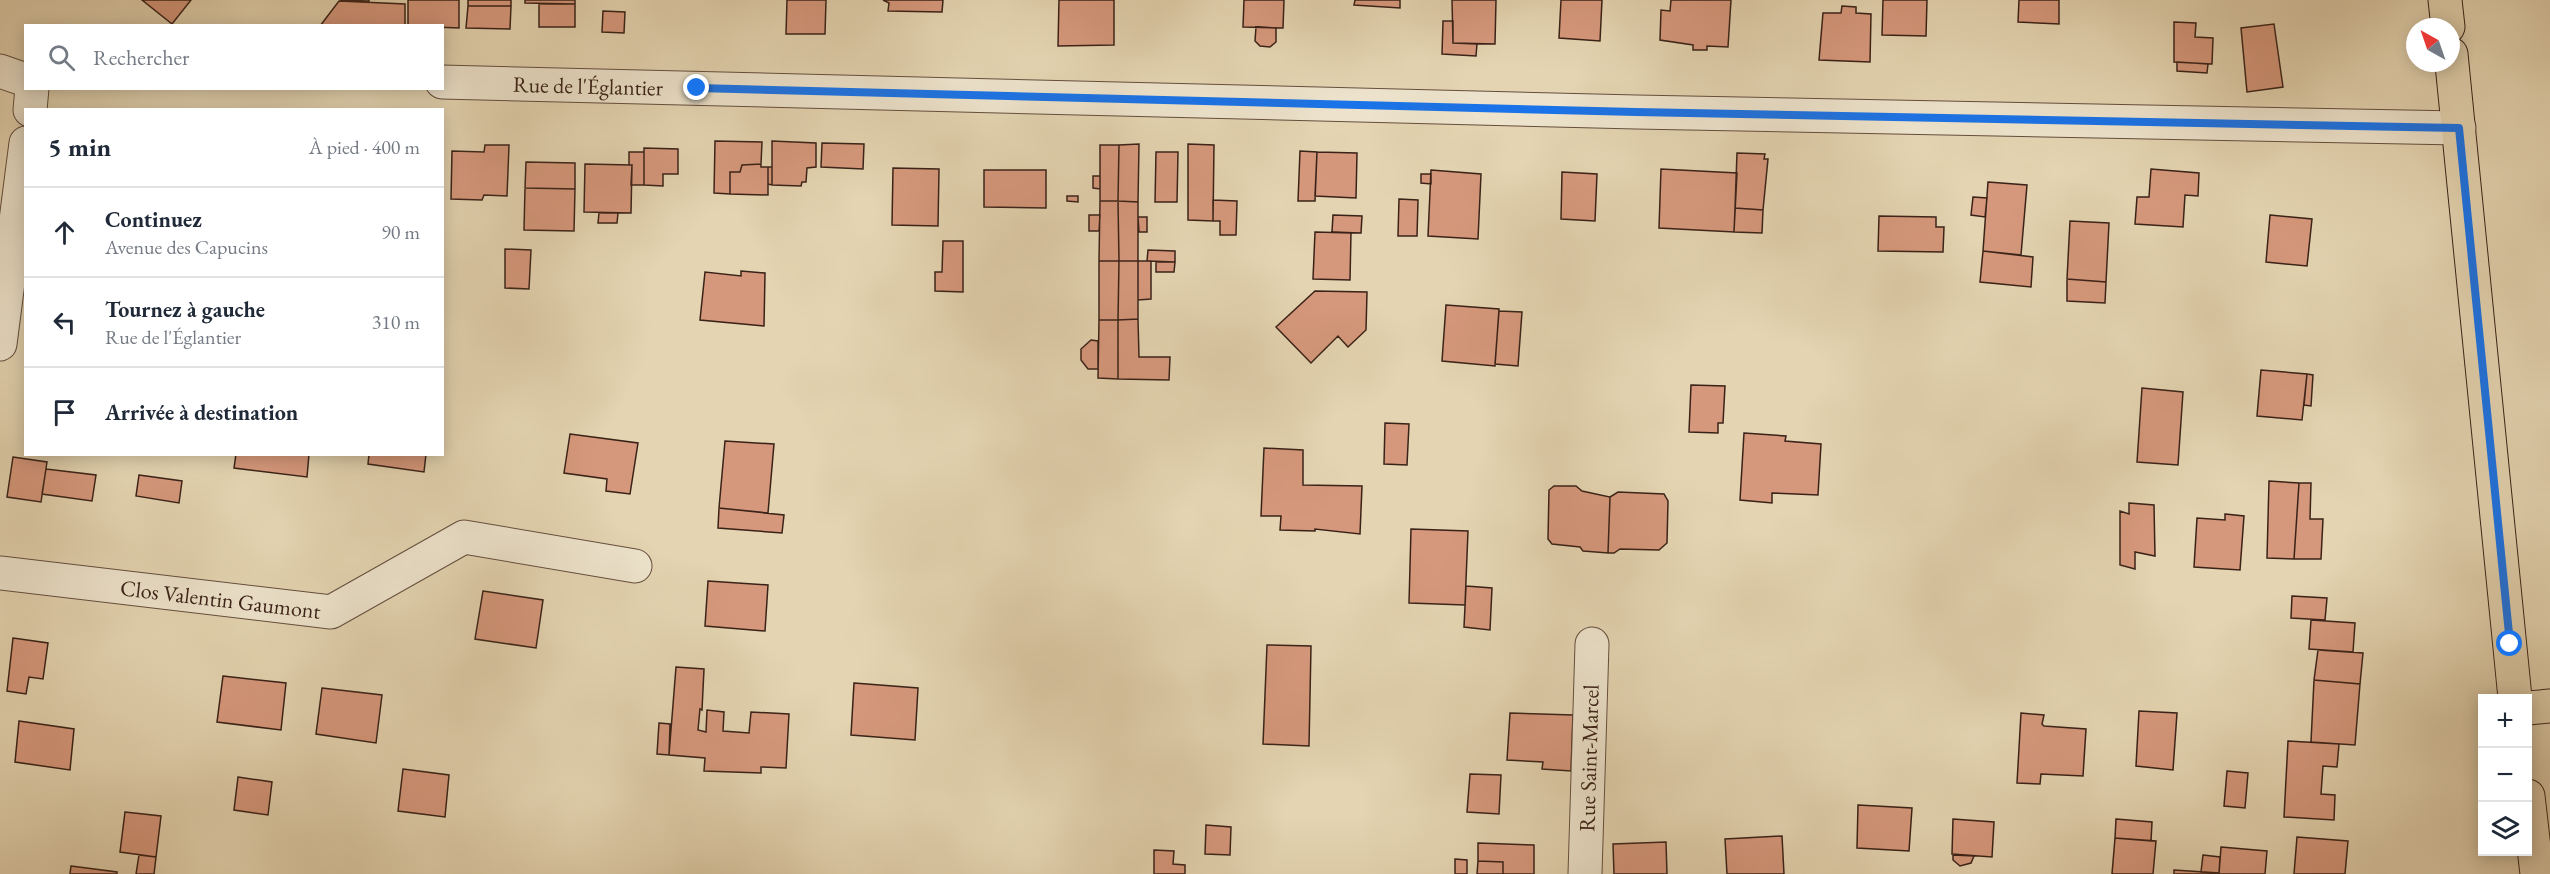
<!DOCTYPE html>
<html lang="fr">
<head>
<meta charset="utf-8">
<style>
	body { margin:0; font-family:"EB Garamond",serif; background:#f6f6f7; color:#1f2937 }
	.controls { position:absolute; right:18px; bottom:18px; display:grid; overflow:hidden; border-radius:0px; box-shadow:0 3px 15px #0003 }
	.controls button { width:54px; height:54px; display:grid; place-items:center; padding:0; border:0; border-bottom:2px solid #e0e1e3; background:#fff; color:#1f2937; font:30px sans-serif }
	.compass { position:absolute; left:2406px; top:18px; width:54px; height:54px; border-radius:50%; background:#fff; box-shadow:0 3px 15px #0003; rotate:320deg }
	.stop { position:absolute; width:18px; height:18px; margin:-14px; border:4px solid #1a73e8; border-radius:50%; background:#fff }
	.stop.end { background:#1a73e8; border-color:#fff; box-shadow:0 2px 6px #0008 }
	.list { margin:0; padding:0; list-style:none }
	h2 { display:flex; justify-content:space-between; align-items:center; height:78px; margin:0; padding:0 24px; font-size:26px }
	h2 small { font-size:20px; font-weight:400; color:#747a83 }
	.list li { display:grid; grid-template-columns:39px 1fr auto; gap:18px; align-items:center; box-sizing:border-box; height:90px; padding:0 24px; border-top:2px solid #e0e1e3 }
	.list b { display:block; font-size:22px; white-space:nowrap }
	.list p { margin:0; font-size:20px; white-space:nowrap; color:#747a83 }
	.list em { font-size:20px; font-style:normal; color:#747a83 }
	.icon { flex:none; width:33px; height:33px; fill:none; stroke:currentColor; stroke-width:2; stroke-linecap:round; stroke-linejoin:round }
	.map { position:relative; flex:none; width:2550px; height:874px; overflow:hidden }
	.search { position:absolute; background:#fff; box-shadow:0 3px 15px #0003; left:24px; top:24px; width:420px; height:66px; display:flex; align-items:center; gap:15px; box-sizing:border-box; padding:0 21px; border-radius:0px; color:#747a83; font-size:22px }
	.panel { position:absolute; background:#fff; box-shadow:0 3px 15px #0003; left:24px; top:108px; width:420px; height:348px; border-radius:0px }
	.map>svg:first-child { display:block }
</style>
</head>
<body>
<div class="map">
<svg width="2550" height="874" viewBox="0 0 2550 874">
	<rect width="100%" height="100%" fill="#e4d4b1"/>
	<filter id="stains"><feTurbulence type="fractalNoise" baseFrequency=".00333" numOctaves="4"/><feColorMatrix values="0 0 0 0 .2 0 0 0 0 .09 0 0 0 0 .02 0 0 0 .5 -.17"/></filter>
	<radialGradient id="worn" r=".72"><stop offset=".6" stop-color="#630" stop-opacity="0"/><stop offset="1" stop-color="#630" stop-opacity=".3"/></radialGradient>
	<path fill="#d6987c" stroke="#3a2218" stroke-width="1.5" d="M142 0H191L172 24Z
		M340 0H369V2Z
		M408 0H459V28L408 26Z
		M468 0H511V6H468Z
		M525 0H575V4L525 3Z
		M787 0H826L825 34H786Z
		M883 0H943L942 12 888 11 889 3Z
		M1059 0H1114V45L1058 46Z
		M1244 0H1284L1283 28 1243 27Z
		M1355 0H1400V8L1354 5Z
		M1452 0H1496L1495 44 1453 43Z
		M1561 0H1602L1600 41 1559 38Z
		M1671 0H1731L1728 47 1707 46V50H1693V45L1660 40 1661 10 1670 11Z
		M1883 0H1927L1926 36 1882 35Z
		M2019 0H2059V24L2018 22Z
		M339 1 405 4V26H320Z
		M539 4H575V27H539Z
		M468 6H511L510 29 466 28Z
		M1842 6 1856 7V13L1871 14 1870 62 1819 60 1823 13H1841Z
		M603 11 625 12 624 33 602 32Z
		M1443 21H1453V43L1477 44 1476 56 1442 54Z
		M2174 22 2196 23 2195 37 2213 38 2212 64 2174 62Z
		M2274 24 2283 87 2247 92 2241 28Z
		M1256 27 1276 28V42L1270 47 1260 46 1255 41Z
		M2177 62 2208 64 2207 73 2177 71Z
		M715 141 762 142 761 164 742 165 740 172H730V194L714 193Z
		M772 141 816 143V167L807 168 806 182H802L801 186 772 185Z
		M822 143 864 144 863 169 821 167Z
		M1139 144 1138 202 1118 201 1119 145Z
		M1188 144 1214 145 1213 221 1188 220Z
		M485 145H509L507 196 484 195 482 200 451 199 452 151 484 152Z
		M1100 145H1119L1118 201H1100Z
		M644 148 678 149V174H663V186L644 185Z
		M1300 151 1317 152 1315 201H1298Z
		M629 152H644V185H631L632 165H629Z
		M1156 152H1178L1177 202H1155Z
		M1317 152 1357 153 1356 198 1315 196Z
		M1737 153 1765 154 1764 159H1768L1763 210 1735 208Z
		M526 162 575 163V189L525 188Z
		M585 164 632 165 631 213 584 212Z
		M761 164V167H768V195L730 194V172H740L742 165Z
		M768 167H772V185L768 184Z
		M893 168 939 169 938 226 892 225Z
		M1661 169 1737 173 1734 232 1659 228Z
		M2151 169 2199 173 2198 196 2185 195 2183 227 2135 224 2137 197H2149Z
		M984 170H1046V208L984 207Z
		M1431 170 1481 174 1478 239 1428 236Z
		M1562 172 1597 174 1595 221 1561 219Z
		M1421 174H1431V184L1421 183Z
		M1093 176H1100V189L1093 188Z
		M1988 182 2027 185 2021 255 1983 251Z
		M525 188 575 189 574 231 524 230Z
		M1067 196H1078V202L1067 201Z
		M1973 197 1987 198 1985 217 1971 215Z
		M1399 199 1418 200 1417 236H1398Z
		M1213 200 1237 201 1236 235H1220V221H1213Z
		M1100 201H1118L1119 261H1099Z
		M1118 201 1138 202V261H1119Z
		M1735 208 1763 210 1762 233 1734 232Z
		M599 213H618L617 223H598Z
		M1089 215H1100L1099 231H1089Z
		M1333 215 1362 216 1361 233 1332 232Z
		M2270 215 2312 219 2307 266 2266 262Z
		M1879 216 1936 217V227H1944L1943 252 1878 251Z
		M1138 217H1147V232H1139Z
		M2070 221 2109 223 2106 282 2067 279Z
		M1315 232 1351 233 1350 280 1313 279Z
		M943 241H963V292L935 291V272H942Z
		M505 249 531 250 529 289 505 288Z
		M1148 250 1175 251V262L1147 261Z
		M1983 251 2033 257 2031 287 1980 282Z
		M1099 261H1119L1118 320H1099Z
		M1119 261H1138V319L1118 320Z
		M1138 261H1151V299L1138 300Z
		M1156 262H1175L1174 272H1156Z
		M741 271 765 273 764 326 700 320 705 272 741 276Z
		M2067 279 2106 282 2105 303 2067 301Z
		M1315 291 1367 292 1366 330 1348 347 1338 336 1311 363 1276 327Z
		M1446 305 1499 309 1495 366 1442 361Z
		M1499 311 1522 312 1518 366 1495 364Z
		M1138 319 1139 357H1170L1169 380 1118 379V320Z
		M1099 320H1118V379L1098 378Z
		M1091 340 1098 341V369H1088L1081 360V349Z
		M2261 370 2307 374 2302 420 2257 416Z
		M2307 374 2313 375 2311 406 2304 405Z
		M1691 385 1725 386 1723 423H1718V433L1689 432Z
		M2142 388 2183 392 2178 465 2137 462Z
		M1385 423 1409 424 1407 465 1384 464Z
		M1744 433 1786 436 1785 441 1821 444 1818 495 1772 493V503L1740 500Z
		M570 434 638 443 630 494 606 491 607 479 564 473Z
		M725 441 774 444 768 513 719 508Z
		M1264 448 1303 450V485L1362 486 1360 534 1315 529V531L1280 530 1281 516H1261Z
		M236 454H309L307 477 234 468Z
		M369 454H426L424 472 368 464Z
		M13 457 47 462 41 502 7 497Z
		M46 469 96 475 92 501 42 494Z
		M139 475 182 481 179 503 136 496Z
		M2269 481 2299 483 2294 559 2267 558Z
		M2299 483H2311L2310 519H2323L2321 559H2294Z
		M1554 486H1576L1582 491 1610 497 1608 553 1583 551 1580 547 1552 544 1548 539 1549 490Z
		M1618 492 1664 494 1668 501 1667 543 1659 550 1620 549 1614 553H1608L1610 497Z
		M2129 503 2154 505 2155 556 2135 552V569L2120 565V511L2129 514Z
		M719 508 784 515 782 533 718 528Z
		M2225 514 2244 516 2240 570 2194 567 2197 518 2225 520Z
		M1411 529 1468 531 1465 605 1409 603Z
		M708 581 768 585 765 631 705 626Z
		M1466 586 1492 588 1490 630 1464 627Z
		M483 591 543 600 536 648 475 639Z
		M2292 596 2327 598 2325 620 2291 618Z
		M2311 620 2355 623 2353 652 2309 649Z
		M13 638 48 643 43 679 29 677 26 694 7 691Z
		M1267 645 1311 646 1309 746 1263 744Z
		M2318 650 2363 653 2360 684 2314 680Z
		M676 667 704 669 702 710 700 709 698 730 706 732 707 710 724 712 723 731 749 733 751 712 789 714 786 768 761 767V773L704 771 705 758 669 755Z
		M223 676 286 683 281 730 217 722Z
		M2314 680 2360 684 2355 745 2311 742Z
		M854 683 918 688 915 740 851 735Z
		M322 688 382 695 376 743 316 734Z
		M2139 711 2177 713 2173 770 2136 766Z
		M1510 713 1573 715 1571 771 1542 769 1543 762 1507 760Z
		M2021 713 2044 715 2042 724 2044 726 2086 729 2083 776 2041 774 2040 784 2017 783Z
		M19 721 74 729 70 770 15 762Z
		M659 723 670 724 669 755 657 754Z
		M2288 741 2339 744 2337 767 2323 766 2321 794 2335 795 2334 820 2284 817Z
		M403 769 449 775 445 817 398 811Z
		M2227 771 2248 773 2245 808 2224 806Z
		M1470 774 1501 775 1499 814 1467 812Z
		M238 777 272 782 268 815 234 810Z
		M1858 805 1912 808 1909 851 1857 848Z
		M125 812 161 816 156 857 120 852Z
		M1953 819 1994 822 1992 857 1952 854Z
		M2116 819 2152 822 2151 841 2115 838Z
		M1206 825 1231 827 1230 855 1205 854Z
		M1782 836 1784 874H1727L1725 839Z
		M2297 837 2348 841 2345 874H2294Z
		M2115 838 2156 841 2153 874H2112Z
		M1666 842 1667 874H1614L1613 844Z
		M1478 843 1534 845V874H1503V862L1478 861Z
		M2221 847 2267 851 2265 874H2219Z
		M1154 850 1174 851 1173 864 1185 865V874H1154Z
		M139 855 156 857 154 874H136Z
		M1953 855 1974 856 1971 863 1960 866 1953 860Z
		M2203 855 2220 857 2219 873 2201 872Z
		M1455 859 1467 860V874H1455Z
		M1478 861 1503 862V874H1506H1477Z
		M71 866 117 872V874H70Z
		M2174 870 2219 873V874H2174Z"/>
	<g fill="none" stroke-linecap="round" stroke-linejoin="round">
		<g stroke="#644e3e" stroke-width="35">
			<g id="minor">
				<path d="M0 71 26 80"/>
				<path id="s1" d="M442 82 1636 112 2459 128"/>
				<path d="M30 110 32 88"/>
				<path d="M0 344 26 143"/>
				<path id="s2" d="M0 573 331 612 464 537 635 566"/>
				<path id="s3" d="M1585 874 1592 644"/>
			</g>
		</g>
		<g stroke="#3a2218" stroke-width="35">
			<path id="major" d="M2445 0 2448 27
				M2451 54 2515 698
				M2528 708 2550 706
				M2528 796 2537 874"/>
		</g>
		<use href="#minor" stroke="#ede3cc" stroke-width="33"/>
		<use href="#major" stroke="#e4d4b1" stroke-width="33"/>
	</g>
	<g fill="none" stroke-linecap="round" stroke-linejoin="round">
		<path stroke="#1a73e8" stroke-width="8" d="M697 88 1636 112 2459 128 2510 644"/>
	</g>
	<g text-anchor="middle" stroke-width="6" stroke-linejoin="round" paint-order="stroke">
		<g font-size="22" fill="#3a2218" stroke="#ede3cc">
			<text dy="8" stroke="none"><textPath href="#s1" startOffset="146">Rue de l'Églantier</textPath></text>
			<text dy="8" stroke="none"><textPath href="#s2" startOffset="222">Clos Valentin Gaumont</textPath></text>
			<text dy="8" stroke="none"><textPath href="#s3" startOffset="116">Rue Saint-Marcel</textPath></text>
		</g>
	</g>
	<rect width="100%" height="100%" filter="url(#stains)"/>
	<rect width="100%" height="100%" fill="url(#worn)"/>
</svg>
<div class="controls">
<button>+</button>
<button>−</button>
<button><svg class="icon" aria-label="layers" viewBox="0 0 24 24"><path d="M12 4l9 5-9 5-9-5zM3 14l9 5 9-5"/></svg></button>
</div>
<svg class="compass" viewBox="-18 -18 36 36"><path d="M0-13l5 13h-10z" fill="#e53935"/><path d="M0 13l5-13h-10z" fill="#747a83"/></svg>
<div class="stop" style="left:2510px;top:644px"></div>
<div class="stop end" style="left:697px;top:88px"></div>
<div class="search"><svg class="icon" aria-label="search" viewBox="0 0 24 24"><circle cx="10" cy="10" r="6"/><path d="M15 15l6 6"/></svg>Rechercher</div>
<section class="panel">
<h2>5 min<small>À pied · 400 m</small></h2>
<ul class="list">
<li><svg class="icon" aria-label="ahead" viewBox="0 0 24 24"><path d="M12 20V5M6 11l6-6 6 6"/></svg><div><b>Continuez</b><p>Avenue des Capucins</p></div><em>90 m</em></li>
<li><svg class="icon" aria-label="left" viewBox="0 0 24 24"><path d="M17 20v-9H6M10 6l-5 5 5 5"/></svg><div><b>Tournez à gauche</b><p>Rue de l'Églantier</p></div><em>310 m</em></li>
<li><svg class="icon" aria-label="arrive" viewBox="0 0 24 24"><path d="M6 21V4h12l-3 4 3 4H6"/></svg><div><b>Arrivée à destination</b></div></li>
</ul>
</section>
</div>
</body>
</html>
